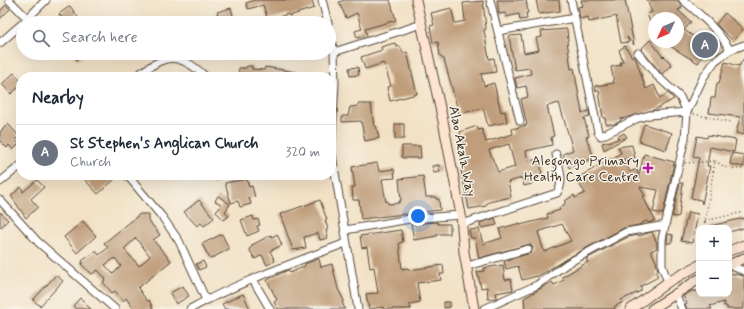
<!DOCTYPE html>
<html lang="en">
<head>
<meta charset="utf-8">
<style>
	body { margin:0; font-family:Mynerve,sans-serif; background:#f2f2f3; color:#1f2937 }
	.controls { position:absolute; right:12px; bottom:12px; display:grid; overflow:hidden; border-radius:8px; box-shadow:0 4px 16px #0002 }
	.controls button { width:36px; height:36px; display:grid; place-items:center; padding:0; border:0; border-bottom:1px solid #e0e1e3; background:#fff; color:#1f2937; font:20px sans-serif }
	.compass { position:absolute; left:648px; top:12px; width:36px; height:36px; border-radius:50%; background:#fff; box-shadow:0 4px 16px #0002; rotate:226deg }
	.you { position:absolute; left:418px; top:216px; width:14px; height:14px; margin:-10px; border:3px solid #fff; border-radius:50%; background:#1a73e8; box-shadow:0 0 0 6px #1a73e833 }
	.badge { display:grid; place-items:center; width:26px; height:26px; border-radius:50%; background:#b5179e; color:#fff; font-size:13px; font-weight:700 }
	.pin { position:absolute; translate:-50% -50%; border:2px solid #fff; box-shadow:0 1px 4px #0006 }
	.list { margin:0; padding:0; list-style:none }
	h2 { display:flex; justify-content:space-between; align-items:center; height:52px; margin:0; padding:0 16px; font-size:17px }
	h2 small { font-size:13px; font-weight:400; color:#747a83 }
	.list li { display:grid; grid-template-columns:26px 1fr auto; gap:12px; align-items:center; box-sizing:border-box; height:56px; padding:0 16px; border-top:1px solid #e0e1e3 }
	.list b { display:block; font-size:15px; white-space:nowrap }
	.list p { margin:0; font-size:13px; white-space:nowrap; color:#747a83 }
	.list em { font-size:13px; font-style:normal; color:#747a83 }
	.icon { flex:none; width:22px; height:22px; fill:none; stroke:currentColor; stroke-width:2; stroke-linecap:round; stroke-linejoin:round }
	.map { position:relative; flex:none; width:744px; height:309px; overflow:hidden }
	.search { position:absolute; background:#fff; box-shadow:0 4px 16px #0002; left:16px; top:16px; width:320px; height:44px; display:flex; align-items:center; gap:10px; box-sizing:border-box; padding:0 14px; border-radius:22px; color:#747a83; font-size:15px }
	.panel { position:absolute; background:#fff; box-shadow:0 4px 16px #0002; left:16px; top:72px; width:320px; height:108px; border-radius:16px }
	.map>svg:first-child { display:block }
</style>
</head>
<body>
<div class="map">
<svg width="744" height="309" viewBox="0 0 744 309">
	<rect width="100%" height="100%" fill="#f7f3e8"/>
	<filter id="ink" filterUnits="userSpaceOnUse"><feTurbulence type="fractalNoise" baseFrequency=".025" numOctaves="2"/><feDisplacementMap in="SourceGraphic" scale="8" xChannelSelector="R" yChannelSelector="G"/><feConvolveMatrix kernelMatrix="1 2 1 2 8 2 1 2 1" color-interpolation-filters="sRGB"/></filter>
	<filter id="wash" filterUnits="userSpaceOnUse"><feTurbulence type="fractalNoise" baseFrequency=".012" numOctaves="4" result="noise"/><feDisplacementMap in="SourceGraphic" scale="16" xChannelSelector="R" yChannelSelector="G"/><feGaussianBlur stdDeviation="0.9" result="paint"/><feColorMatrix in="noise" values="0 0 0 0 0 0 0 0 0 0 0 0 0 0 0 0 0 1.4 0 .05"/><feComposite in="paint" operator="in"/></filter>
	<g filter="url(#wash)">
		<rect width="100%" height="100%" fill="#f2e1c5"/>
		<g id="blocks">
			<path fill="#c09e7c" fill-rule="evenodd" d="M255 0H312L314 8 289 16 288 14 268 20 263 5 248 9 246 3Z
				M345 0H390L396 20 365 29 367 35 357 38 355 31 362 29 357 13 346 18 339 2Z
				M497 0H526L528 13H526L527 19 520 20 519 14 506 17 505 13 499 14Z
				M536 0H559L560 11 539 14Z
				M581 0H625L634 45 627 37 629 42 621 43 616 16 589 22 588 17 580 19 578 7 583 6Z
				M647 0H677L682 8 678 10 691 22 684 30 708 46 698 63 663 42H678V18H654V31L647 14 652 12Z
				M483 1 486 29 484 30 489 59 494 58 496 72 481 74 484 86 494 83 501 112 505 111 507 122 488 126 483 108 459 114 444 59 440 56 438 42 433 43 430 26 434 25 431 13 451 8 455 23 465 21 463 3Z
				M6 5 10 9 0 19V11Z
				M70 6 75 13 82 23H66L59 14Z
				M231 8 235 23H220L217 12Z
				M725 13 743 29 733 41 716 24Z
				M567 29 568 40 567 41 571 69 574 68 582 113 589 111 590 117 584 118 589 136 586 137 594 158 569 168 563 154 573 150 559 103 547 106 554 136 551 137 552 145 526 151 528 161 540 159 542 177 531 179 532 184 524 186 522 178 508 182 511 197 489 202 486 204V206L469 209 461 170 464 169 458 146 464 145 460 132 477 126 478 130 482 129 486 142 513 134 512 129 527 125 521 99 528 97 526 86 517 88 515 78 531 74 530 68 515 70 509 36 521 35 524 53 539 50 536 38 542 37 541 31ZM509 144 515 167 498 172 489 150Z
				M650 40 663 57 664 56 672 65 662 74 641 49Z
				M395 43 397 47 400 46 403 53 407 52 417 94 390 101 387 87 391 86 384 63 365 69 361 57 382 50 381 47Z
				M625 46 632 57 634 55 635 57 646 89 654 85 660 98 668 93 674 99 654 110 620 119 621 121 615 124H606L605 118H603L599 91H596L595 86 614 83 611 67 621 65 620 62H623L619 50Z
				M72 53H85L77 60Z
				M744 58V135L736 133 740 117 709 113 711 98H715L717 83H719L725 62 739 66Z
				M247 66H252V69L264 70 265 67 296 72 295 77H272L259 74 258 77H238L239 68H246Z
				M358 67 359 75 350 76 349 68Z
				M14 73 21 81V85L11 94 2 84Z
				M358 104H371L374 126H376L379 138 365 141 361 121 342 122V116H348L350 107 358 106Z
				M8 124 19 136 15 140 19 144 13 150 9 145 7 148 0 141V132Z
				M395 124H404V139H395Z
				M644 124 672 133 666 150 639 141Z
				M624 133 627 137 604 150 602 143 619 139 617 137Z
				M708 135 736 140 734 152 710 147 707 166H710L702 204 701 200 691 198 699 158 693 157 697 136 707 138Z
				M632 145 635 158 624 159 630 172 637 169 638 179 644 154 674 162 663 214 653 212 658 190 640 187 645 196 643 197 655 220 649 223 646 221 639 225 624 228 566 259 537 277V276L522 280 518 266 506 269 504 261 531 253 533 248 530 244 479 258 475 238H471L469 230 479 229 483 244 502 238 499 229 520 223V225L548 218 547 214 560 210 559 208 565 204V201L574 195 575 198 585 193 576 179 603 163 609 162 608 160 621 153 618 147ZM562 224 571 241 544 252 538 232Z
				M402 146H420L421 158H402Z
				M732 153 744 155V167L730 164Z
				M377 163 379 171 394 169 395 178 382 179 386 202 388 201V204L399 203V201H401L399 179 423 176 426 197H436V199H439L440 210 361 219 359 200H353L352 187H355L352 167Z
				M439 165 440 172 434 173 432 166Z
				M89 175H111L115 179 98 194 84 179Z
				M210 175H223L217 181Z
				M247 179 249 187 252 186 255 197 249 198 251 204 240 207 238 201 231 203 225 183Z
				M37 180 44 187 31 199 38 207 26 218 11 196 21 187 23 192Z
				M680 183H683L679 216 676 217 672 216Z
				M218 196 230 204 225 212 229 216 224 220 216 212 222 205 215 201Z
				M199 200 214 218 204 226 201 223 197 226 184 212Z
				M320 200 327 220H325L328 229 326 230 328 238 320 240 318 233 304 237 306 248 293 250 280 214Z
				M0 212 8 220 0 228Z
				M688 212 698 214 692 243 681 241Z
				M140 214H149V221L160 235 153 240 171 261 138 288 147 301 149 300 153 309H134L126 298 123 301 115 291 112 293 103 282 106 279 98 270 92 274 81 264 83 263 82 261 96 251 99 255 108 248 104 243ZM136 238 150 256 139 266 124 249ZM115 258 121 266 113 274 105 265Z
				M253 216 254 220 258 219 260 225 257 226 259 231 247 236 241 220Z
				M495 218 497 225 481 228 480 223Z
				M744 218V228L729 232V228H710V226Z
				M83 221 96 236 77 253 64 237Z
				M437 222 438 224H450V234H437V236L414 240 411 224Z
				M401 230 403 242 399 243 402 269 408 268 409 270 443 265 444 274H440L441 280 417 283 420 302 410 304 411 309H383V307L369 309 366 294 378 293 374 267 370 268 367 247 362 248 360 236Z
				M652 232 657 243V248L651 251 656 261 658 271 656 272 658 277 641 286V291L621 300 623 302 614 307 615 309H525L524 298 552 282 554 285 564 280 562 277 588 262 586 259 628 237 639 235V236Z
				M222 234 229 249 210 259 202 244Z
				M277 234 282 245 270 251 275 261 267 265 262 255 255 259 249 249 252 247V245L271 235 272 237Z
				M668 234 673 235 672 242 667 244Z
				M319 259 321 267 332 264 338 289 344 301 342 302 345 309H278L274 302 277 300 267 280 288 270 290 273 305 266V264Z
				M203 261 206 267 199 270 196 264Z
				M503 265 505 280 511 279 513 290 496 293 497 298 488 299 487 287 481 288 477 272 484 271V268Z
				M729 273 744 276V309H727V306H724V302L710 306 712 309H687L685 304 687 303 683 296 694 290V292L699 290V294H729Z
				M56 275 63 281 40 306 33 300Z
				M183 286 189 296 176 304 170 293Z
				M243 294 250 309H225L222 304Z
				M80 298 86 303 85 304 91 309H76L73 306Z
				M444 302H450V307L444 308Z"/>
		</g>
	</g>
	<g filter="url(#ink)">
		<use href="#blocks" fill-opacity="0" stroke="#564537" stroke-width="1"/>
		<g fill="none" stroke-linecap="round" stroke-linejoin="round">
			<g stroke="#564537" stroke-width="9">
				<path id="street" d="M9 0 28 19
					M322 0 328 23
					M490 0 520 121
					M571 0 598 132 601 136 636 119 649 115 687 112 680 97 657 76 638 53
					M683 0C701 15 718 30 730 50
					M23 23 46 0
					M329 29 334 52 335 84 331 149 358 309
					M498 31 575 18
					M0 43 23 23
					M334 52 422 24
					M135 77C164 56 176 49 206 77
					M127 175 163 218 179 241 206 300
					M0 182 21 165
					M0 200 38 242 115 309
					M462 224 557 193C565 181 559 168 556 154
					M345 230 410 219 461 215
					M729 265 744 271
					M467 266 528 249
					M253 280 270 309
					M668 282 662 266V239L685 138 687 112 703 78 715 61 730 50 744 45
					M675 293 682 309
					M190 309C239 282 293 263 346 243
					M484 309 537 285 568 263 626 232 666 225"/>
			</g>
			<g stroke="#564537" stroke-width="11">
				<path id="secondary" d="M416 0 443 121 461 215 464 252 474 309
					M729 251 744 245
					M729 265 744 258
					M631 309 668 282 699 265
					M652 309 699 279"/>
			</g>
			<path stroke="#564537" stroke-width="1.5" stroke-dasharray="1 3" stroke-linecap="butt" d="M694 114 731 122
				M715 161 727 168 744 169
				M685 163 715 161 704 228
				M705 221 744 212"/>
			<use href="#street" stroke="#fff" stroke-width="7"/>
			<use href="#secondary" stroke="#fde4d1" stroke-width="9"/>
		</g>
	</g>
	<path fill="#b5179e" stroke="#f7f3e8" stroke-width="1.5" d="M646 162h4v4h4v4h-4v4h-4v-4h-4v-4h4z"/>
	<g text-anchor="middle" stroke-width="3" stroke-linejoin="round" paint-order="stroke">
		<g font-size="14" fill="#3b2a1e" stroke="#f7f3e8">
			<text transform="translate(463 151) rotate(79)" y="5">Alao Akala Way</text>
		</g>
		<g font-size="14" fill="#3b2a1e" stroke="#f7f3e8" text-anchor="end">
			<text x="639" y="165">Alegongo Primary<tspan x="639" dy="16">Health Care Centre</tspan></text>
		</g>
	</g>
</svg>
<div class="controls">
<button>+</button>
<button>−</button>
</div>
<svg class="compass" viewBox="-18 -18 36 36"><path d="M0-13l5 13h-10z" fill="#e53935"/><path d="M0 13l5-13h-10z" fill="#747a83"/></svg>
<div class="you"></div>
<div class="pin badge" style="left:705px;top:45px;background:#6b7280">A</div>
<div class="search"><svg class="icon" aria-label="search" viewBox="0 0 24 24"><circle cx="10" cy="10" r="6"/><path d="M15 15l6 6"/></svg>Search here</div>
<section class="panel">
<h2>Nearby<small></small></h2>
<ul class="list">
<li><span class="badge" style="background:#6b7280">A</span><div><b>St Stephen's Anglican Church</b><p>Church</p></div><em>320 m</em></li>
</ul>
</section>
</div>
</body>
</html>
